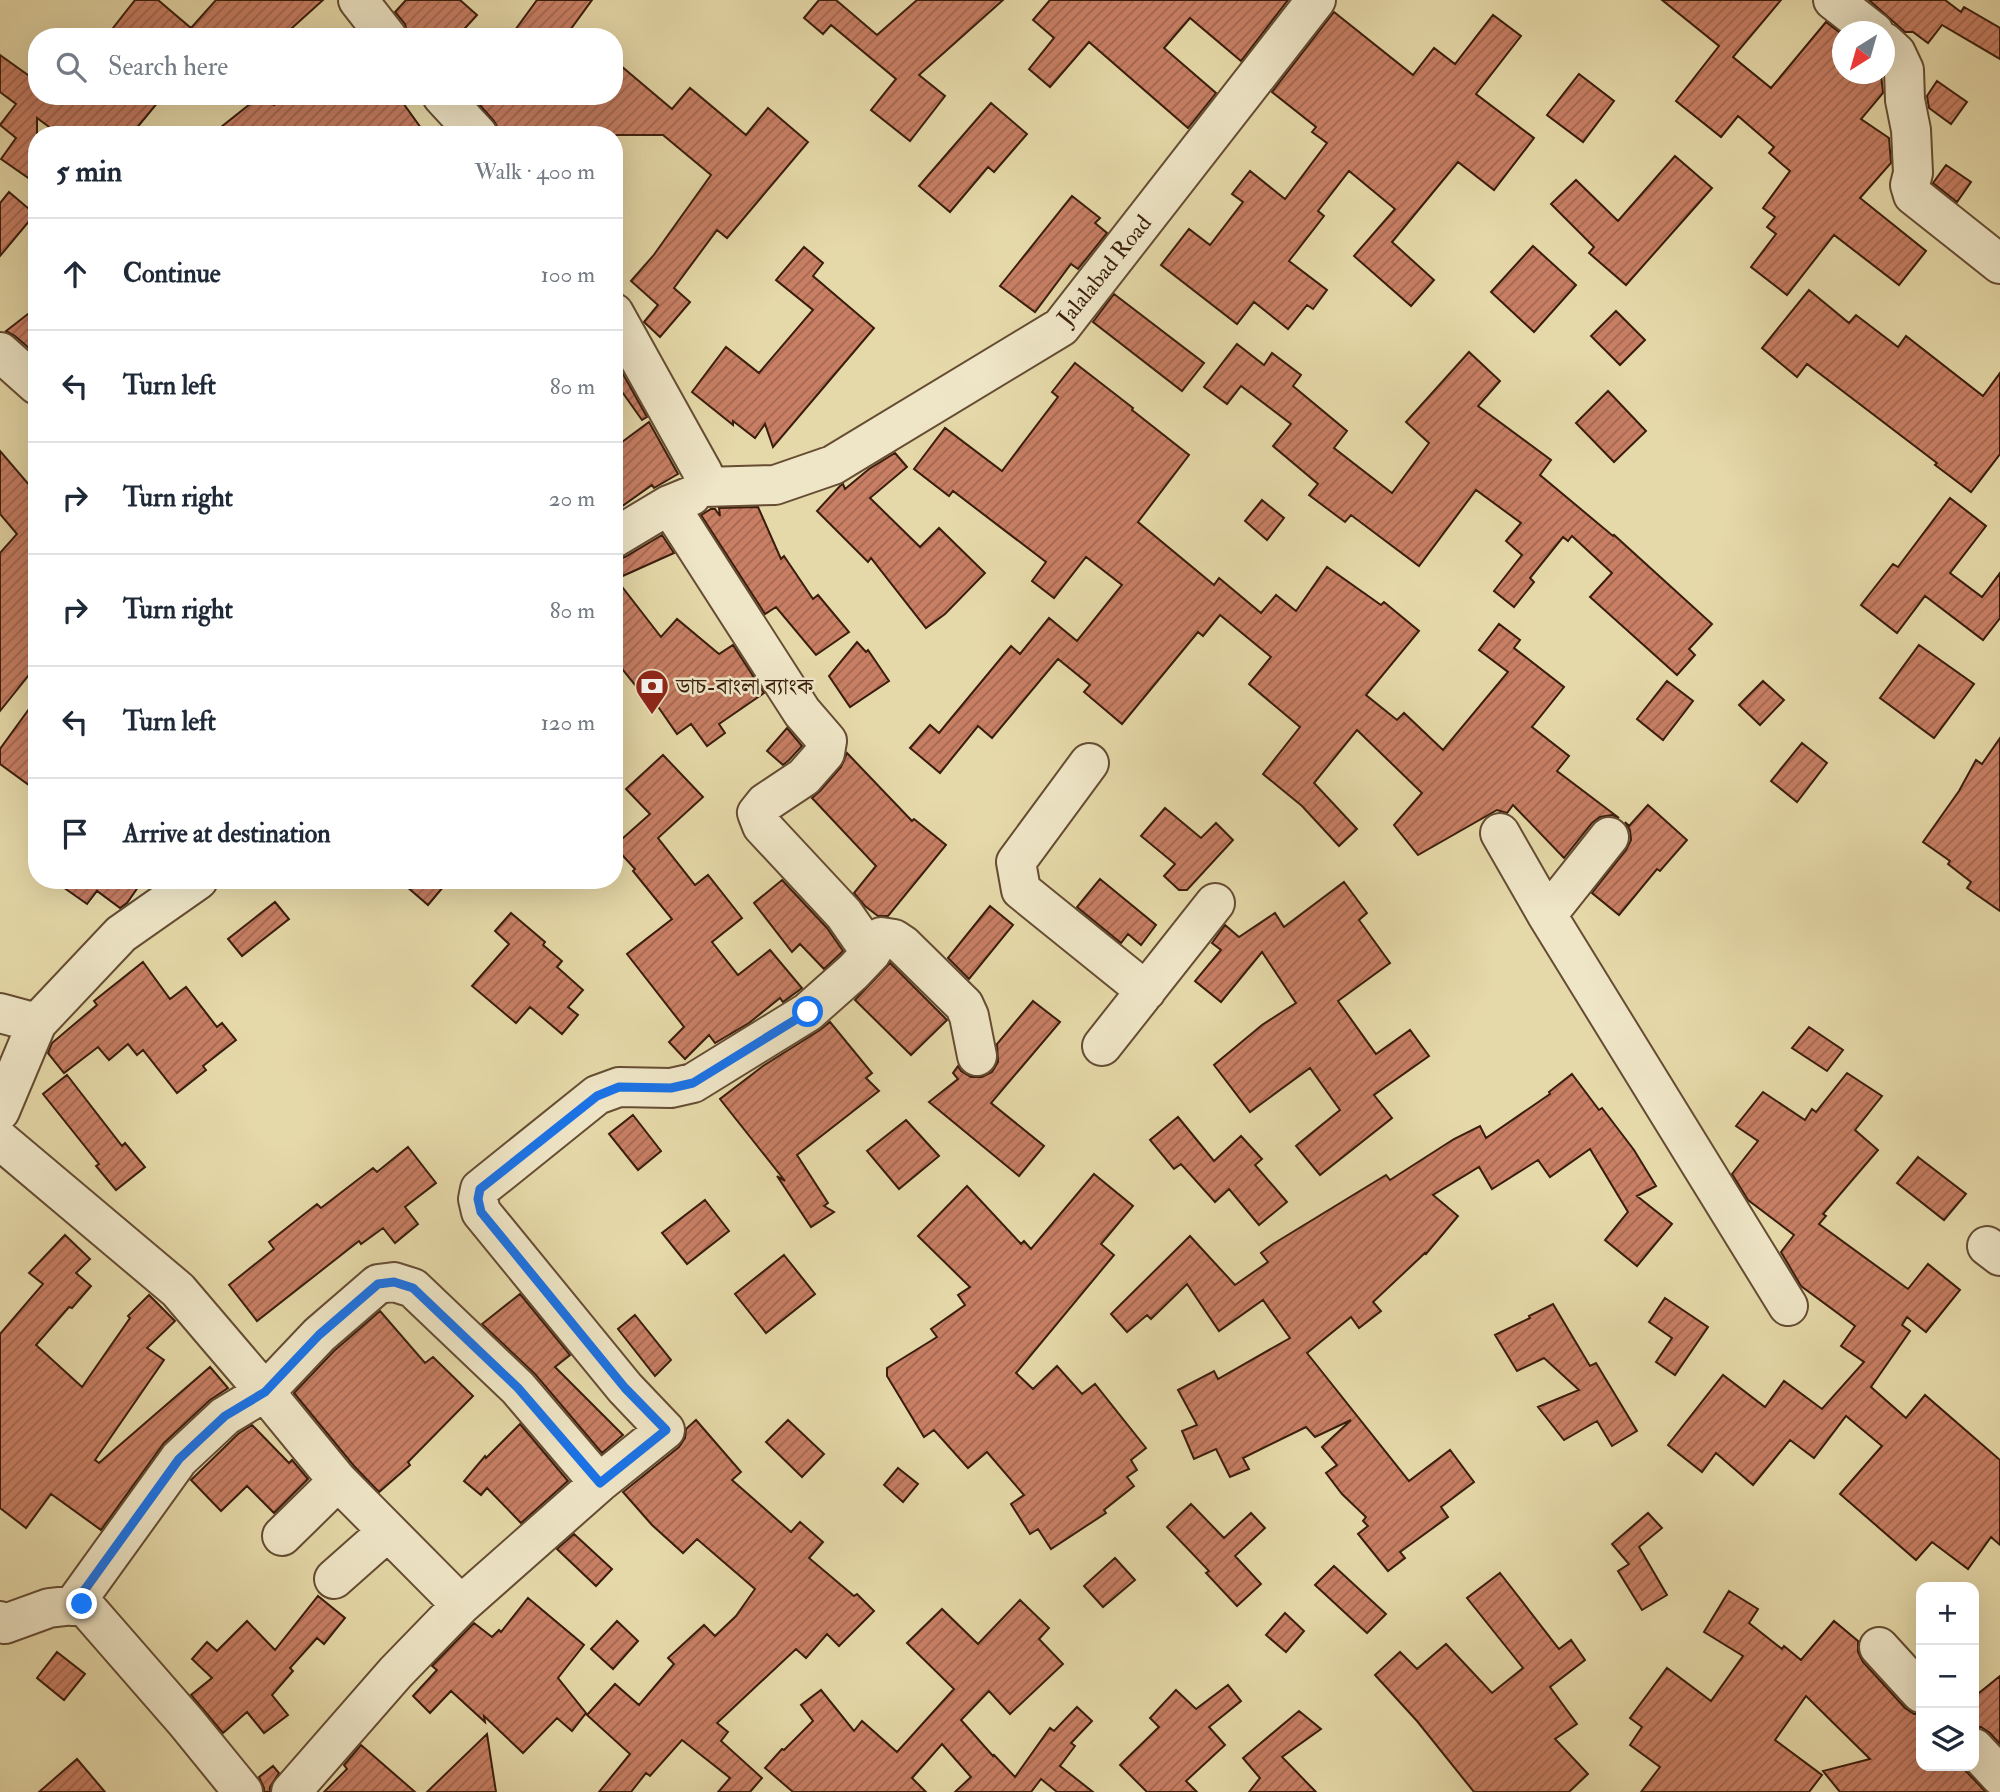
<!DOCTYPE html>
<html lang="en">
<head>
<meta charset="utf-8">
<style>
	body { margin:0; font-family:"IM FELL Double Pica","Noto Serif Bengali",serif; background:#f2f2f3; color:#1f2937 }
	.controls { position:absolute; right:21px; bottom:21px; display:grid; overflow:hidden; border-radius:14px; box-shadow:0 7px 28px #0002 }
	.controls button { width:63px; height:63px; display:grid; place-items:center; padding:0; border:0; border-bottom:2px solid #e0e1e3; background:#fff; color:#1f2937; font:35px sans-serif }
	.compass { position:absolute; left:1832px; top:21px; width:63px; height:63px; border-radius:50%; background:#fff; box-shadow:0 7px 28px #0002; rotate:217deg }
	.stop { position:absolute; width:21px; height:21px; margin:-16px; border:5px solid #1a73e8; border-radius:50%; background:#fff }
	.stop.end { background:#1a73e8; border-color:#fff; box-shadow:0 2px 7px #0008 }
	.list { margin:0; padding:0; list-style:none }
	h2 { display:flex; justify-content:space-between; align-items:center; height:91px; margin:0; padding:0 28px; font-size:30px }
	h2 small { font-size:23px; font-weight:400; color:#747a83 }
	.list li { display:grid; grid-template-columns:46px 1fr auto; gap:21px; align-items:center; box-sizing:border-box; height:112px; padding:0 28px; border-top:2px solid #e0e1e3 }
	.list b { display:block; font-size:26px; white-space:nowrap }
	.list em { font-size:23px; font-style:normal; color:#747a83 }
	.icon { flex:none; width:38px; height:38px; fill:none; stroke:currentColor; stroke-width:2; stroke-linecap:round; stroke-linejoin:round }
	.map { position:relative; flex:none; width:2000px; height:1792px; overflow:hidden }
	.search { position:absolute; background:#fff; box-shadow:0 7px 28px #0002; left:28px; top:28px; width:595px; height:77px; display:flex; align-items:center; gap:18px; box-sizing:border-box; padding:0 24px; border-radius:28px; color:#747a83; font-size:26px }
	.panel { position:absolute; background:#fff; box-shadow:0 7px 28px #0002; left:28px; top:126px; width:595px; height:763px; border-radius:28px }
	.map>svg:first-child { display:block }
</style>
</head>
<body>
<div class="map">
<svg width="2000" height="1792" viewBox="0 0 2000 1792">
	<defs>
		<pattern id="building-hatch" width="6" height="6" patternUnits="userSpaceOnUse" patternTransform="scale(1.75)"><rect width="6" height="6" fill="#c87f64"/><path d="M-1 1l2-2M0 6l6-6M5 7l2-2" fill="none" stroke="#a36751"/></pattern>
	</defs>
	<rect width="100%" height="100%" fill="#e6d9a9"/>
	<filter id="stains"><feTurbulence type="fractalNoise" baseFrequency=".00286" numOctaves="4"/><feColorMatrix values="0 0 0 0 .2 0 0 0 0 .09 0 0 0 0 .02 0 0 0 .5 -.17"/></filter>
	<radialGradient id="worn" r=".72"><stop offset=".6" stop-color="#630" stop-opacity="0"/><stop offset="1" stop-color="#630" stop-opacity=".3"/></radialGradient>
	<path fill="url(#building-hatch)" stroke="#3a1d0c" stroke-width="2" d="M135 0H158L191 28 216 0H323L282 37H106Z
		M406 0H460L477 15 457 37H408L405 24 395 12Z
		M537 0H592L565 37H510Z
		M819 0H836L877 35 917 0H1003L919 75 945 96 910 141 871 110 896 79 831 25 823 34 804 18Z
		M1050 0H1288L1241 61 1190 18 1164 48 1216 93 1188 128 1089 42 1050 87 1029 69 1054 38 1033 20Z
		M1662 0H1781L1733 57 1771 88 1826 22 1843 35V74H1881L1883 93 1861 119 1889 138 1891 163 1860 198 1926 251 1899 285 1834 235 1787 295 1751 267 1776 234 1767 227 1775 217 1763 208 1790 171 1769 153 1774 147 1738 116 1721 137 1676 101 1719 46Z
		M1869 0H1945L1961 12 1964 7 2000 28V59L1942 25 1928 43 1913 32H1905Z
		M1334 12 1413 75 1434 48 1455 64 1493 15 1521 36 1476 94 1534 138 1494 190 1458 162 1392 242 1434 280 1411 306 1354 256 1395 209 1349 171 1318 211 1324 216 1289 261 1327 290 1313 309 1307 305 1288 329 1254 302 1237 324 1161 265 1189 229 1210 245 1243 202 1232 194 1250 171 1285 199 1327 143 1312 132 1316 127 1272 92Z
		M0 55 35 80 37 78V96H163L131 135H60L37 118V184L1 159 16 138 0 125 16 104 0 92Z
		M614 60 672 109 690 88 746 135 768 108 808 142 727 238 717 230 674 288 690 302 660 337 644 322 658 305 631 281 653 256 711 175 663 135H499V130L494 121 477 102 482 96H614Z
		M1579 74 1614 101 1583 142 1547 115Z
		M1937 81 1967 102 1951 124 1929 108 1927 96Z
		M260 96H267L274 105 285 96H398L426 135H211Z
		M991 103 1027 134 994 172 988 167 950 212 919 186Z
		M1675 156 1712 188 1626 285 1589 253 1594 247 1551 204 1576 180 1618 221Z
		M1946 165 1971 182 1957 202 1933 183Z
		M9 192 35 214 0 256V203Z
		M1072 196 1100 218 1095 223 1107 233 1078 269 1071 264 1035 312 1000 286Z
		M1533 246 1576 285 1534 332 1491 292Z
		M804 247 823 263 813 276 874 328 773 447 765 424 755 438 733 421V425L692 392 726 347 759 373 813 310 776 280Z
		M1809 290 1849 323 1856 315 1898 347 1906 336 1983 396 2000 373V454L1971 492 1935 465 1937 463 1807 364 1797 377 1762 348Z
		M1114 294 1204 363 1182 391 1093 322Z
		M37 307V355L15 336 6 331Z
		M1616 311 1645 340 1620 365 1591 336Z
		M1237 344 1264 365 1272 353 1301 375 1293 386 1347 431 1334 448 1392 493 1429 443 1406 422 1469 352 1500 381 1478 406 1551 460 1540 475 1613 536 1614 535 1712 624 1689 649 1695 655 1677 675 1590 597 1612 573 1572 536 1568 541 1563 537 1530 578 1534 582 1514 607 1494 591 1522 555 1506 541 1521 523 1476 490 1419 566 1351 515 1345 522 1309 495 1318 484 1273 446 1291 424 1241 386 1227 404 1204 387Z
		M614 358 647 417 642 420 620 389 614 392Z
		M1075 363 1133 408 1132 410 1189 455 1138 522 1214 585 1219 578 1261 613 1276 595 1296 611 1327 567 1381 605 1384 602 1419 631 1366 695 1397 720 1404 713 1443 750 1508 672 1479 650 1499 624 1520 640 1514 648 1564 687 1532 727 1569 756 1557 771 1619 818 1612 815 1600 817 1592 823 1564 858 1513 805 1507 813 1497 810 1418 855 1394 825 1422 793 1357 730 1314 783 1357 829 1339 846 1302 806 1263 774 1300 727 1249 684 1271 657 1220 615 1203 636 1198 632 1122 724 1084 692 1090 685 1058 659 992 738 978 726 940 773 910 748 930 725 939 733 1011 646 1020 654 1049 618 1077 641 1122 585 1086 557 1054 598 1032 581 1046 562 953 491 949 496 914 469 945 428 1002 471 1058 397 1052 392Z
		M1608 391 1646 431 1614 462 1576 423Z
		M649 422 678 474 654 488 652 485 614 512V448Z
		M0 451 37 494V665L0 711V553L17 534 0 514Z
		M895 453 907 467 870 498 920 547 939 528 985 573 945 614 926 628 871 558 868 562 817 511 840 486 843 484 845 489 869 469Z
		M1950 498 1986 526 1950 573 1982 597 2000 573V618L1983 640 1925 596 1897 633 1861 605 1893 564 1898 567Z
		M1262 500 1284 518 1267 540 1245 521Z
		M758 507 781 559 784 556 813 599 818 595 849 632 816 655 776 607 765 614 701 515 711 509H715L720 516 719 508Z
		M662 535 674 553 616 579 661 637 677 619 719 654 733 645 764 693 719 724 725 733 707 746 691 724 677 734 652 698 648 701 614 659V560L625 557Z
		M857 642 866 652 868 650 889 681 850 707 829 676Z
		M1919 645 1974 684 1934 738 1880 698Z
		M1667 681 1693 701 1663 740 1637 719Z
		M1763 681 1784 700 1760 725 1739 705Z
		M37 698V791L0 764V749Z
		M787 728 802 746 789 760 783 765 767 751Z
		M2000 738V911L1967 888 1971 882 1948 864 1950 861 1923 842 1959 791 1976 760 1982 764Z
		M1802 743 1827 763 1797 802 1771 781Z
		M847 753 912 821 914 819 946 845 888 916H878L865 906 854 893 876 866 812 798 820 791 841 767Z
		M663 755 703 797 658 838 695 885 708 875 742 918 712 942 738 975 770 950 802 988 783 1002 780 998 749 1023 715 1043 709 1035 685 1059 669 1042 684 1027 627 954 672 919 633 871 635 869 614 846 650 814 626 789Z
		M1648 805 1687 840 1660 871 1657 869 1619 915 1592 893 1626 850 1631 840 1630 830 1625 822 1629 826Z
		M1165 808 1201 838 1216 823 1233 840 1187 890H1179L1164 876 1175 864 1141 836Z
		M1100 879 1156 925 1141 945 1128 934 1121 943 1077 907Z
		M53 880H143L127 903 120 908 97 891 87 904Z
		M399 880H449L428 905Z
		M782 880 827 928 843 951 824 969 800 944 792 952 754 903Z
		M1344 882 1367 913 1359 920 1390 963 1338 1001 1376 1054 1410 1030 1429 1056 1374 1095 1392 1118 1320 1175 1296 1146 1340 1110 1310 1068 1250 1112 1214 1065 1262 1025 1296 1003 1262 952 1221 1002 1195 981 1221 950 1212 943 1225 925 1239 937 1275 913 1284 927Z
		M275 902 289 919 242 956 228 939Z
		M990 906 1013 925 969 979 948 958Z
		M511 913 545 942 543 945 562 961 557 967 583 990 568 1007 578 1015 562 1034 530 1007 516 1023 472 986 509 944 495 931Z
		M143 962 170 999 186 987 217 1027 222 1023 236 1040 203 1066 206 1070 177 1093 143 1050 137 1055 128 1044 109 1060 98 1047 64 1073 48 1053 52 1043 97 1005 94 1001Z
		M890 963 947 1020 911 1055 855 1000Z
		M1033 1001 1060 1022 991 1103 1044 1146 1019 1176 929 1102 958 1079 953 1073 958 1066 961 1071 971 1077H982L992 1072 998 1062 997 1044Z
		M830 1022 872 1073 866 1078 879 1091 797 1155 828 1203 824 1206 834 1212 811 1227 777 1176 785 1181 720 1099 763 1066 820 1030Z
		M1809 1027 1843 1050 1827 1071 1792 1048Z
		M1847 1073 1882 1096 1855 1130 1878 1150 1823 1214 1826 1216 1819 1224 1908 1289 1928 1264 1960 1290 1926 1332 1907 1317 1902 1325 1910 1331 1871 1387 1906 1418 1925 1395 2000 1460V1545L1991 1537 1968 1569 1932 1542 1916 1560 1840 1494 1882 1446 1846 1416 1814 1458 1790 1440 1753 1485 1716 1453 1702 1472 1668 1445 1723 1375 1765 1407 1784 1381 1822 1409 1864 1362 1841 1346 1855 1326 1801 1286 1781 1252 1794 1235 1748 1200 1732 1174 1758 1141 1736 1126 1763 1092 1805 1120 1812 1109 1816 1112Z
		M1572 1074 1599 1110 1602 1108 1634 1150 1656 1186 1637 1196 1672 1224 1637 1266 1605 1240 1628 1212 1590 1149 1550 1177 1538 1160 1492 1189 1479 1167 1433 1195 1458 1216 1426 1254 1425 1253 1373 1302 1381 1311 1359 1328 1351 1317 1307 1353 1409 1481 1450 1450 1474 1482 1441 1507 1448 1517 1400 1552 1405 1558 1388 1571 1358 1534 1368 1526 1363 1521 1366 1517 1342 1494 1326 1473 1337 1465 1322 1447 1351 1420 1315 1437 1306 1427 1243 1458 1249 1469 1230 1477 1216 1449 1194 1459 1182 1431 1197 1425 1178 1390 1214 1371 1218 1379 1290 1338 1263 1300 1219 1331 1187 1284 1151 1319 1147 1315 1127 1332 1111 1314 1190 1236 1235 1285 1268 1262 1261 1253 1273 1244 1386 1175 1390 1180 1454 1139 1480 1126 1486 1138 1550 1094 1549 1092Z
		M67 1075 122 1146 125 1143 145 1167 116 1190 96 1166 99 1164 43 1094Z
		M633 1115 661 1151 638 1170 609 1134Z
		M1178 1117 1214 1161 1241 1136 1262 1159 1255 1165 1287 1202 1259 1225 1229 1189 1215 1202 1181 1164 1174 1169 1150 1140Z
		M906 1120 939 1156 899 1189 867 1151Z
		M408 1147 436 1183 405 1207 418 1224 395 1243 383 1228 361 1244 359 1241 257 1321 229 1285 274 1249 269 1242 317 1204 321 1208 373 1168 377 1172Z
		M1918 1157 1966 1194 1944 1220 1897 1183Z
		M1094 1174 1133 1206 1101 1244 1114 1255 1016 1373 1033 1389 1057 1366 1082 1394 1095 1384 1146 1448 1131 1460 1137 1470 1127 1477 1134 1486 1104 1510 1106 1513 1051 1549 1038 1529 1030 1534 1011 1504 1024 1495 987 1452 968 1468 934 1430 924 1437 887 1376V1368L937 1337 931 1329 965 1305 958 1295 970 1287 918 1236 967 1186 1021 1244 1024 1241 1031 1249Z
		M705 1200 729 1231 687 1264 662 1233Z
		M65 1235 90 1259 76 1273 91 1286 72 1308 69 1307 36 1345 82 1387 130 1318 128 1316 149 1295 175 1321 147 1348 164 1360 95 1460 99 1463 210 1367 228 1388 210 1400 164 1443 101 1530 51 1494 26 1528 0 1508V1334L43 1284 29 1273Z
		M784 1255 815 1294 766 1333 735 1294Z
		M520 1294 570 1355 555 1367 623 1435 602 1453 535 1374 482 1324Z
		M1665 1298 1708 1327 1675 1375 1656 1362 1672 1338 1649 1322Z
		M1553 1304 1590 1366 1596 1363 1637 1431 1612 1446 1597 1421 1564 1440 1538 1407 1579 1390 1544 1358 1517 1371 1495 1335 1530 1318 1529 1316Z
		M380 1311 425 1363 433 1357 473 1396 408 1462 410 1465 379 1492 354 1466 294 1393 334 1351Z
		M635 1315 671 1360 655 1376 618 1329Z
		M696 1420 741 1472 732 1480 791 1532 800 1522 823 1542 809 1558 854 1596 857 1594 874 1611 839 1646 827 1634 806 1658 796 1649 717 1723 728 1732 721 1741 762 1778 750 1792H718L730 1778 682 1740 650 1776 646 1773 631 1792H599L630 1754 587 1715 615 1684 639 1705 674 1664 668 1658 704 1625 715 1636 736 1616 755 1589 697 1539 683 1553 652 1525 623 1492 679 1447 685 1438 686 1429Z
		M788 1420 824 1454 802 1477 766 1442Z
		M520 1424 568 1481 521 1523 487 1488 481 1495 464 1481 485 1456 486 1458Z
		M252 1425 289 1463 292 1460 308 1479 274 1513 247 1486 221 1511 191 1480 238 1434Z
		M898 1468 918 1484 903 1502 884 1485Z
		M1191 1504 1224 1538 1251 1513 1265 1528 1235 1556 1261 1584 1237 1606 1206 1573 1209 1571 1167 1527Z
		M1648 1513 1662 1528 1639 1547 1667 1595 1642 1610 1618 1571 1629 1564 1612 1544Z
		M574 1534 612 1569 596 1586 557 1549Z
		M1115 1558 1135 1580 1103 1607 1084 1586Z
		M1334 1566 1386 1614 1367 1633 1315 1585Z
		M1500 1573 1559 1649 1571 1640 1585 1660 1550 1687 1577 1724 1555 1739 1588 1774 1569 1792H1474L1417 1721 1375 1675 1400 1652 1417 1669 1446 1644 1492 1693 1523 1668 1467 1598Z
		M1729 1591 1758 1609 1749 1623 1782 1649 1784 1646 1801 1660 1834 1621 1858 1641V1652L1863 1662 1905 1708 1914 1714H1921V1766H1961L1986 1792H1840L1823 1771 1870 1759 1806 1696 1775 1740 1822 1775 1809 1792H1641L1660 1767 1630 1745 1642 1727 1630 1718 1667 1668 1711 1701 1743 1656 1704 1632Z
		M318 1596 345 1618 324 1644 317 1638 290 1668 293 1671 272 1695 288 1715 264 1733 247 1712 223 1733 191 1695 212 1678 192 1659 207 1642 217 1651 247 1621 275 1650Z
		M528 1598 584 1645 558 1678 586 1713 572 1731 557 1718 523 1753 484 1716 485 1722 451 1691 430 1713 413 1696 437 1670 432 1666 474 1623 492 1637 499 1630 501 1632Z
		M1020 1600 1049 1628 1039 1639 1063 1664 1010 1714 989 1691 961 1720 993 1756 994 1755 1015 1777 1050 1728 1054 1731 1077 1707 1092 1721 1071 1743 1075 1746 1060 1766 1093 1792H1057L1041 1779 1031 1792H955L971 1777 942 1744 912 1778 926 1792H793L765 1768 782 1749 784 1750 813 1721 801 1705 821 1690 854 1731 862 1721 897 1752 954 1689 907 1643 942 1609 978 1644Z
		M1285 1613 1304 1631 1286 1652 1266 1635Z
		M617 1621 638 1641 613 1669 591 1649Z
		M57 1652 85 1674 64 1700 37 1678Z
		M2000 1676V1744L1990 1733 1981 1727H1974V1697Z
		M1228 1685 1241 1701 1209 1727 1225 1745 1186 1781 1197 1792H1147L1120 1765 1159 1727 1150 1718 1176 1690 1196 1709Z
		M1299 1711 1321 1729 1282 1757 1316 1792H1249L1260 1778 1243 1758Z
		M487 1734 496 1792H427Z
		M361 1745 415 1792H324L347 1769 344 1765Z
		M77 1759 105 1792H39Z
		M273 1766 279 1773 270 1787V1792H264V1788L259 1777Z"/>
	<g fill="none" stroke-linecap="round" stroke-linejoin="round">
		<g stroke="#654c33" stroke-width="42">
			<path id="minor" d="M358 0 387 37
				M1833 0 1874 32
				M1884 42 1896 53 1904 70 1905 100 1911 130 1913 173 1910 185 1913 195 2000 264
				M442 96 478 135
				M614 313 703 473 704 487
				M0 352 37 385
				M704 487 775 485 833 465 1061 327 1316 0
				M614 538 669 505 691 496
				M1089 763 1016 862 1021 890 1146 991
				M1500 833 1547 915
				M1609 837 1547 915 1788 1306
				M871 953 881 937 894 939 903 945 964 1005 969 1016 977 1056
				M0 1013 37 1023
				M1102 1046 1215 903
				M0 1111 37 1023 121 934 198 880
				M0 1140 178 1290 265 1392 319 1335 378 1284 394 1282 413 1288 518 1388 599 1483 461 1605 396 1672 291 1792
				M1987 1246 2000 1256
				M599 1483 665 1430 625 1388 481 1212 478 1199 480 1189 597 1095 619 1087 671 1088 693 1083 808 1012 853 972 871 953 844 914 762 826 757 813 765 803 804 777 825 753 827 741 802 712 669 505
				M282 1536 338 1481
				M334 1579 387 1532
				M73 1606 179 1459 225 1416 265 1392 338 1481 461 1605
				M0 1621 5 1624 49 1608 83 1604 186 1722 243 1792
				M1879 1647 1921 1693
				M1974 1748 2000 1776"/>
		</g>
		<use href="#minor" stroke="#efe6c7" stroke-width="38"/>
	</g>
	<g fill="none" stroke-linecap="round" stroke-linejoin="round">
		<path stroke="#1a73e8" stroke-width="9" d="M82 1604 73 1606 179 1459 225 1416 265 1392 319 1335 378 1284 394 1282 413 1288 518 1388 600 1483 666 1430 625 1388 481 1212 478 1199 480 1189 597 1096 619 1087 671 1088 693 1083 808 1012"/>
	</g>
	<defs>
		<g id="bank-pin" transform="scale(1.75)"><path d="M0 17L-7.5 6A9.5 9.5 0 1 1 7.5 6Z" fill="#8f2418" stroke="#efe6c7"/><path d="M-6-4H6V4H-6ZM0-2.3a2.3 2.3 0 1 0 0 4.6a2.3 2.3 0 1 0 0-4.6Z" fill="#fff"/></g>
	</defs>
	<g fill-rule="evenodd">
		<use href="#bank-pin" x="652" y="686"/>
	</g>
	<g text-anchor="middle" stroke-width="5" stroke-linejoin="round" paint-order="stroke">
		<g font-size="23" fill="#3a1d0c" stroke="#efe6c7">
			<text transform="translate(1104 270) rotate(-51)" y="8">Jalalabad Road</text>
		</g>
		<g font-size="23" fill="#3a1d0c" stroke="#efe6c7" text-anchor="start">
			<text x="676" y="694">ডাচ-বাংলা ব্যাংক</text>
		</g>
	</g>
	<rect width="100%" height="100%" filter="url(#stains)"/>
	<rect width="100%" height="100%" fill="url(#worn)"/>
</svg>
<div class="controls">
<button>+</button>
<button>−</button>
<button><svg class="icon" aria-label="layers" viewBox="0 0 24 24"><path d="M12 4l9 5-9 5-9-5zM3 14l9 5 9-5"/></svg></button>
</div>
<svg class="compass" viewBox="-18 -18 36 36"><path d="M0-13l5 13h-10z" fill="#e53935"/><path d="M0 13l5-13h-10z" fill="#747a83"/></svg>
<div class="stop" style="left:808px;top:1012px"></div>
<div class="stop end" style="left:82px;top:1604px"></div>
<div class="search"><svg class="icon" aria-label="search" viewBox="0 0 24 24"><circle cx="10" cy="10" r="6"/><path d="M15 15l6 6"/></svg>Search here</div>
<section class="panel">
<h2>5 min<small>Walk · 400 m</small></h2>
<ul class="list">
<li><svg class="icon" aria-label="ahead" viewBox="0 0 24 24"><path d="M12 20V5M6 11l6-6 6 6"/></svg><div><b>Continue</b></div><em>100 m</em></li>
<li><svg class="icon" aria-label="left" viewBox="0 0 24 24"><path d="M17 20v-9H6M10 6l-5 5 5 5"/></svg><div><b>Turn left</b></div><em>80 m</em></li>
<li><svg class="icon" aria-label="right" viewBox="0 0 24 24"><path d="M7 20v-9h11M14 6l5 5-5 5"/></svg><div><b>Turn right</b></div><em>20 m</em></li>
<li><svg class="icon" aria-label="right" viewBox="0 0 24 24"><path d="M7 20v-9h11M14 6l5 5-5 5"/></svg><div><b>Turn right</b></div><em>80 m</em></li>
<li><svg class="icon" aria-label="left" viewBox="0 0 24 24"><path d="M17 20v-9H6M10 6l-5 5 5 5"/></svg><div><b>Turn left</b></div><em>120 m</em></li>
<li><svg class="icon" aria-label="arrive" viewBox="0 0 24 24"><path d="M6 21V4h12l-3 4 3 4H6"/></svg><div><b>Arrive at destination</b></div></li>
</ul>
</section>
</div>
</body>
</html>
